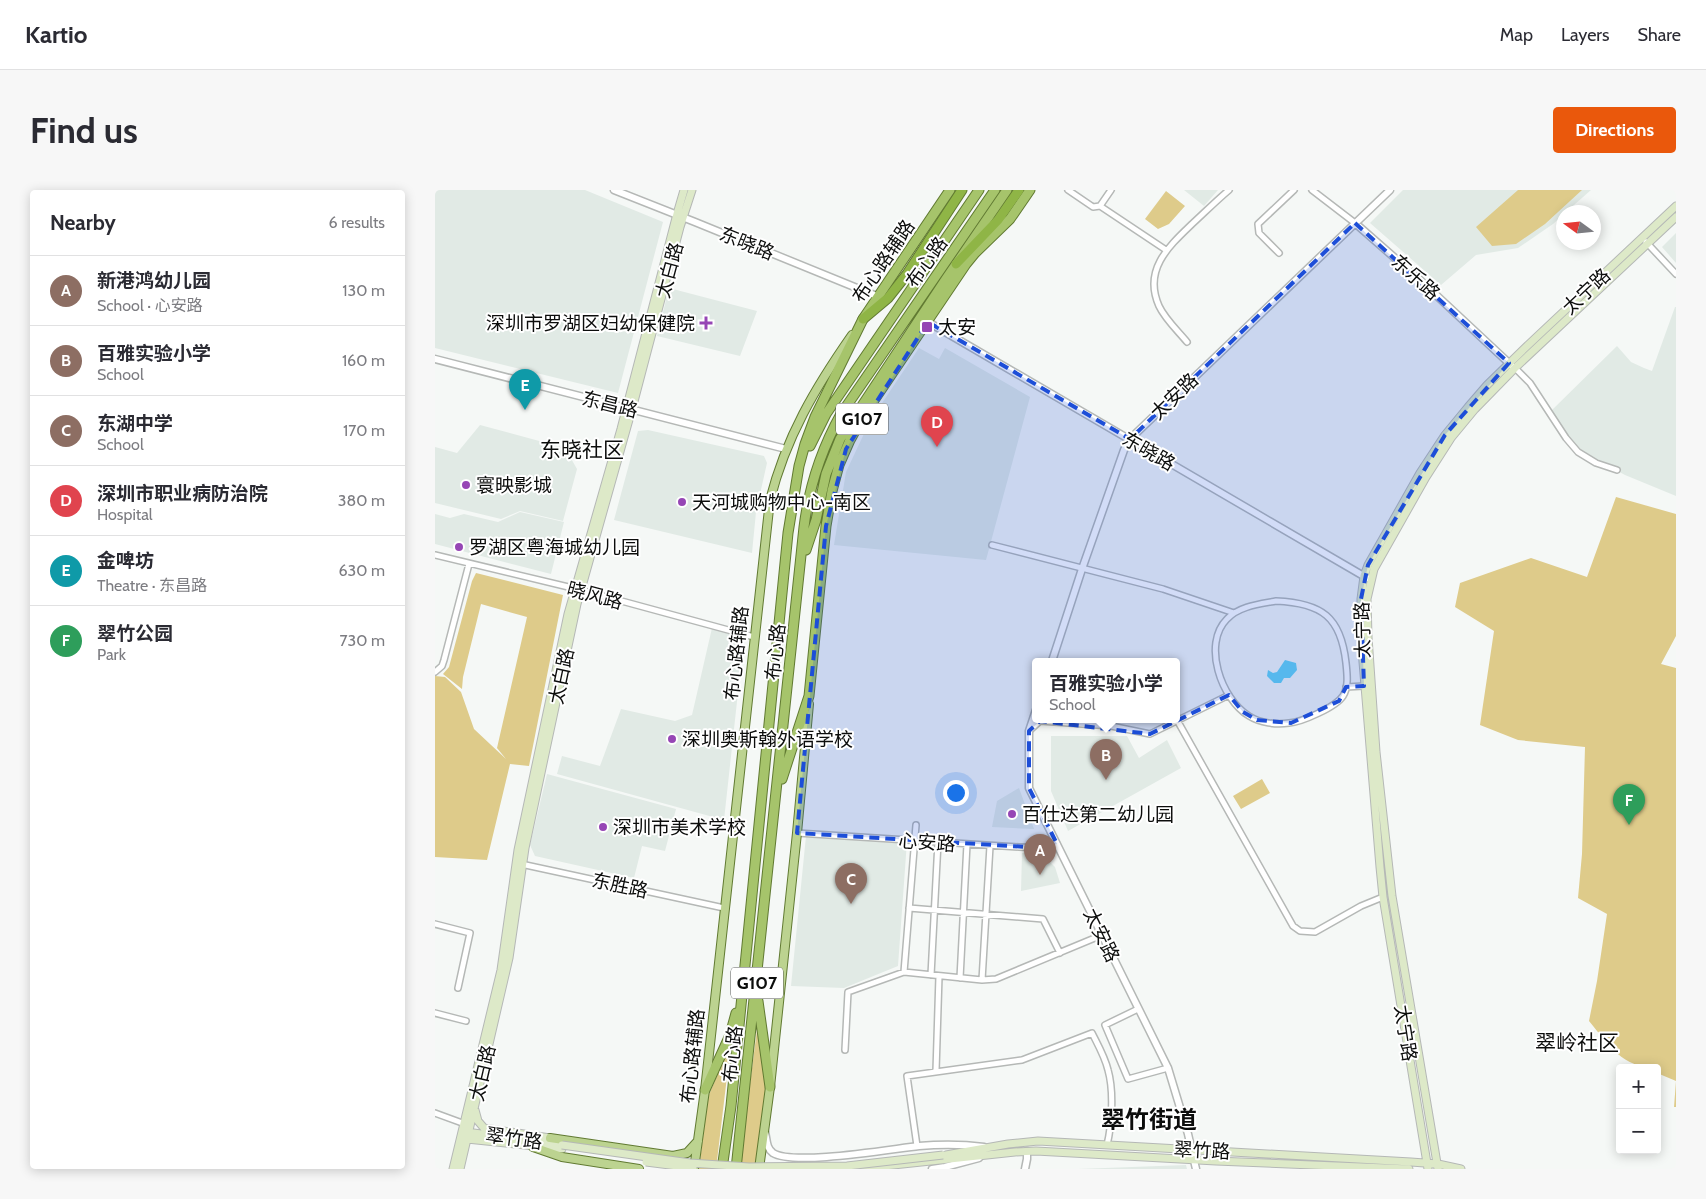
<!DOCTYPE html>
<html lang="en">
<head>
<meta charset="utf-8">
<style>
	body { margin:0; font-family:Cabin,"Noto Sans SC",sans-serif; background:#f7f7f7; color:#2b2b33 }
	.controls { position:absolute; right:15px; bottom:15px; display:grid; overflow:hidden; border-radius:5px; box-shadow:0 2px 12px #0003 }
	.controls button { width:45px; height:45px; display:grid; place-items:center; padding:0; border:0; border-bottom:1px solid #e1e1e2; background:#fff; color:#2b2b33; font:25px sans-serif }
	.compass { position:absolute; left:1121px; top:15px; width:45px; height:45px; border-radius:50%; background:#fff; box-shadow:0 2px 12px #0003; rotate:285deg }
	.you { position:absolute; left:520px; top:602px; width:18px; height:18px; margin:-12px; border:4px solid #fff; border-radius:50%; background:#1a73e8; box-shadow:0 0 0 8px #1a73e833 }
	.badge { display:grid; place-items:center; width:32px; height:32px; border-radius:50%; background:#ea580c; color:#fff; font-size:16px; font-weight:700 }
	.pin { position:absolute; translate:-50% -41px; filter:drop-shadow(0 1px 2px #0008) }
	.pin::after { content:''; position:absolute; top:26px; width:18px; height:15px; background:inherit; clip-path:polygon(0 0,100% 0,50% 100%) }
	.popup { position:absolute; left:597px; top:468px; width:148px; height:65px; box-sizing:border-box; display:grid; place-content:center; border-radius:5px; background:#fff; filter:drop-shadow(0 1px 4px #0005); font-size:16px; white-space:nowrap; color:#7c7c81 }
	.popup b { font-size:19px; color:#2b2b33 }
	.popup::after { content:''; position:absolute; left:50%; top:100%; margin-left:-10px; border:10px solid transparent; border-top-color:#fff }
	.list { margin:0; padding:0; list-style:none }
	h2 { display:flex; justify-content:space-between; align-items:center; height:65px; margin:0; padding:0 20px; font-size:21px }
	h2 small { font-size:16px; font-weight:400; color:#7c7c81 }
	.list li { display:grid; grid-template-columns:32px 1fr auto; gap:15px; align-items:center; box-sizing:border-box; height:70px; padding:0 20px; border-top:1px solid #e1e1e2 }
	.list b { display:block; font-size:19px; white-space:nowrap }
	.list p { margin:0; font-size:16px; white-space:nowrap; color:#7c7c81 }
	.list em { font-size:16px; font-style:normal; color:#7c7c81 }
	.map { position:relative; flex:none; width:1241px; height:979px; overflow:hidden; border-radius:5px }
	header { display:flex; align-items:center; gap:30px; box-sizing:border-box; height:70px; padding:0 25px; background:#fff; border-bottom:1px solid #e1e1e2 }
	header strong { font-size:24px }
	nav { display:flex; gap:28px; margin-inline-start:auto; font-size:18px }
	.intro { display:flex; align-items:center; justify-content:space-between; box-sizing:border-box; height:120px; padding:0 30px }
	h1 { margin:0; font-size:35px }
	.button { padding:12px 22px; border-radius:5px; background:#ea580c; color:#fff; font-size:18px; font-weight:700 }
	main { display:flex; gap:30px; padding:0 30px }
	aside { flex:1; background:#fff; border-radius:5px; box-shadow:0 2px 12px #0003 }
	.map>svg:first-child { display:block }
</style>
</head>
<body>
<header>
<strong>Kartio</strong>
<nav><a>Map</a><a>Layers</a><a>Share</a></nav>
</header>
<div class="intro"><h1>Find us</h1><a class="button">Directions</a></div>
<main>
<aside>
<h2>Nearby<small>6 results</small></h2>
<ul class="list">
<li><span class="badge" style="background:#8d6e63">A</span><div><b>新港鸿幼儿园</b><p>School · 心安路</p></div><em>130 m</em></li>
<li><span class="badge" style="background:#8d6e63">B</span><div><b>百雅实验小学</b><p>School</p></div><em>160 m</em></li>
<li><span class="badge" style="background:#8d6e63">C</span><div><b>东湖中学</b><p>School</p></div><em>170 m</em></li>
<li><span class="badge" style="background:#e0444e">D</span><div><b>深圳市职业病防治院</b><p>Hospital</p></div><em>380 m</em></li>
<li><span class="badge" style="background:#0f9aa8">E</span><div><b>金啤坊</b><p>Theatre · 东昌路</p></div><em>630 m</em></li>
<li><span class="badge" style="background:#2e9e5b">F</span><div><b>翠竹公园</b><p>Park</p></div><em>730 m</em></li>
</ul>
</aside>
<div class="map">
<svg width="1241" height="979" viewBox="0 0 1241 979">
	<rect width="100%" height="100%" fill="#f5f8f6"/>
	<path fill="#e1eae5" d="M0 0H150L228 32 183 203 0 158Z
		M749 0H783L769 16Z
		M968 0H1156L1131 22H1128V25L1118 34 1083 58 1041 65 1006 95 935 33Z
		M1241 43V73L1227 57Z
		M234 98 322 121 305 166 222 146Z
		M1240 117H1241V306L1190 285 1143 260 1116 221 1182 156 1196 172 1209 178 1217 181Z
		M484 158 504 169 510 158 595 207 551 370 399 355 411 282 435 231Z
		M45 235 130 258 142 279 128 331 85 321 66 329 0 313V257L22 263Z
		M213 240 329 266 332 273 321 322 317 363 179 330 203 241Z
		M85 322 129 332 116 384 0 354V324L15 328 29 324 63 332Z
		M277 438 309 448 289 630 122 584 127 566 165 576 186 519 240 531 257 525Z
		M616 546H692L704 568 732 550 746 578 633 641 616 601Z
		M112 584 241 619 230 661 207 656 199 688 100 666 95 655Z
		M584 598 599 639 557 637 562 611Z
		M371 646 472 651 463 776 409 798 356 796Z
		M602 661 608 665 620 677 625 693 586 701 587 663Z
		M751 975 752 979H643Z"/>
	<path fill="#decb8a" d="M1083 0H1147L1110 34 1081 54 1057 56 1041 37Z
		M731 1 750 16 734 34 723 39 710 29Z
		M1181 307 1241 324V446L1226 474 1241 478V917H1239L1241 891 1222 883V878C1187 878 1174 855 1154 831L1162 791 1172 724 1143 708 1147 664 1150 557 1083 550 1045 535 1059 441 1020 417 1025 393 1096 368 1152 387Z
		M41 383 128 405 94 576 75 574 52 670 0 667V486L10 487 26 502 39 539 71 569 62 558 92 427 46 414 28 487 27 499 8 484 14 477 37 391Z
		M827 589 835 603 806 619 798 606Z
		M323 832 333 899 321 979H304Z
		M296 853 281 979H264L273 907Z"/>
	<path fill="#65d2f3" d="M850 470 861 473 862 480 855 488H849L846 493H839L832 486 833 480 838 483 842 482Z"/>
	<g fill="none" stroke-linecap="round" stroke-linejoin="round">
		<g stroke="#b5b8b6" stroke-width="8">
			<path id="minor" d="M633 0 658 17 665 16 731 60
				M877 0 920 33
				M665 16 676 0
				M1211 52 1241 84
				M844 63 824 43 823 34 859 0
				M752 152C743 141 730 129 724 116 708 80 733 57 757 34 769 23 781 11 794 0
				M1080 178 1095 193 1131 248 1143 262 1161 273 1182 280
				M557 355 728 399 799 423
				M0 365 146 400 319 447
				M841 411C887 413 906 427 911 473 912 483 914 497 908 506 901 517 867 532 854 533 841 535 825 533 814 526 786 509 767 454 792 429 804 416 825 414 841 411Z
				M0 482 7 476 9 470 34 374
				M911 497 929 496
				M742 530 858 736 865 741 880 742 926 716 948 707
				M594 541 605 531 676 536 715 544 794 505
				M362 643 584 657 608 658 622 654
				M86 674 289 718
				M474 718 608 729 625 763
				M0 734 35 743 23 798
				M469 782 481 635
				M496 785 503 652
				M525 788 532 654
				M547 790 555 656
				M703 819 670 835 693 889 733 878
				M0 823 31 831
				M410 860 413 802 469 782 547 790 561 789 667 745
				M501 881 504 786
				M0 923 30 934
				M482 956 472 886 587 870 657 843C663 855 670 867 673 880 679 901 677 934 672 955"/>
		</g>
		<g stroke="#b5b8b6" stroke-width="9">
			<path id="tertiary" d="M179 0 260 32 444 107
				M920 33 985 90 1076 175
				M493 132 932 388
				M0 169 351 259
				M617 471 647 379 689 260 695 249 955 0
				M601 520 594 541V598L733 878 753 944 761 979
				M330 942C332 950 331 958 338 963 359 976 456 959 484 956 506 954 527 954 549 957
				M497 979 510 977 544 968
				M590 979 592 969V961"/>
		</g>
		<g stroke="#b5b8b6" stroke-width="9">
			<path id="secondary" d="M40 920 43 931 49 938 115 948 119 950
				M31 942 122 954
				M30 947 32 949 127 959
				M511 965 573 954 603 951 976 972 1003 974 1026 979
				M18 979 66 780 83 660 133 424 186 239 242 24 249 0
				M25 979 74 768 90 658 142 414 197 219 245 37 257 0
				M421 979 580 962 601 961 781 971 974 979
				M993 979 948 707 945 677 926 448V409L929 386 933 375 985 283 1010 245 1033 217 1052 195 1091 157 1241 16
				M1003 979 957 706 941 562 933 447 932 409 939 379 991 287 1016 248 1040 219 1080 178 1241 27"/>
		</g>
		<g stroke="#617a32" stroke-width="10">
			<path id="primary" d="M115 948 238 966 252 963 263 951
				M98 957 127 967 204 979
				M259 979 270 900 335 310C351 247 380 198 417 145
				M324 979 335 897 362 643 374 514"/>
		</g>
		<g stroke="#617a32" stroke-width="11">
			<path id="trunk" d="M375 256 391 224 544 0
				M371 360 381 330 391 284 405 249 511 89 572 0
				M347 589 374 506 391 336 397 301 404 275 415 250 427 228 531 74 540 63 575 29 595 0
				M323 811 335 897
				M270 900 295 845 301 823
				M287 979 296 916 353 343 364 276 370 254 380 227 428 129 515 0
				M301 979 369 337C374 297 386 260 406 224L560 0"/>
		</g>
		<g stroke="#617a32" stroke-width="11">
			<path id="motorway" d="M521 74 563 30 584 0
				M428 129 453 108 472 84 527 0"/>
		</g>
		<use href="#minor" stroke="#fff" stroke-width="5"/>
		<use href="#tertiary" stroke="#fff" stroke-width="6"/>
		<use href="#secondary" stroke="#dde9c8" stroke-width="7"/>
		<use href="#primary" stroke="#bcd390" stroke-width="8"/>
		<use href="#trunk" stroke="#a6c46b" stroke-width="9"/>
		<use href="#motorway" stroke="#8fb546" stroke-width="9"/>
		<g stroke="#b5b8b6" stroke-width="9" stroke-linecap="butt">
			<path id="secondary-bridge" d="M127 955 255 973 314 977 412 976 508 965
				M211 972 258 978"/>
		</g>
		<use href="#secondary-bridge" stroke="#dde9c8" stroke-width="7"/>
	</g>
	<path fill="#1d4ed8" fill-opacity="0.2" stroke="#1d4ed8" stroke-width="4" stroke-dasharray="10 6" stroke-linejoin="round" d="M920 33 1074 173 1010 245 933 375 926 409 929 496 911 497 904 511 856 533 822 530 808 522 794 505 715 544 605 531 594 541V598L622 654 608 658 362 643 391 336 411 259 493 132 695 249Z"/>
	<g fill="#9646b5" stroke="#fff" stroke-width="2">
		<path d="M268.5 125.5h5v5h5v5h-5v5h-5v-5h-5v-5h5z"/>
		<rect x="486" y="131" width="12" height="12" rx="2.5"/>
		<circle cx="31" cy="295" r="5"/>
		<circle cx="247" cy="312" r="5"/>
		<circle cx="24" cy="357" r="5"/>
		<circle cx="237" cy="549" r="5"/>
		<circle cx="577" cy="624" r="5"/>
		<circle cx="168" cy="637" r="5"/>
	</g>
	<g text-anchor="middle" stroke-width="4" stroke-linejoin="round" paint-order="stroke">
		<g fill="#fff" stroke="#555655" stroke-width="1">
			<rect x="401" y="213.5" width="52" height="31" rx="4"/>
			<rect x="296" y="777.5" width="52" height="31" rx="4"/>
		</g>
		<g font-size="18" font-weight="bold" fill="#0c0d0c">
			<text x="427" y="235">G107</text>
			<text x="322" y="799">G107</text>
		</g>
		<g font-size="19" fill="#0c0d0c" stroke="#fff">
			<text transform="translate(312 53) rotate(22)" y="7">东晓路</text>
			<text transform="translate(448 71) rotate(-56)" y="7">布心路辅路</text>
			<text transform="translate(491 72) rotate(-55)" y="7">布心路</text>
			<text transform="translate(234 80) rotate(-75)" y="7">太白路</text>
			<text transform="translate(981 87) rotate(42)" y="7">东乐路</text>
			<text transform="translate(1151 101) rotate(-43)" y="7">太宁路</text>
			<text transform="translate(739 206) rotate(-44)" y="7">太安路</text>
			<text transform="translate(175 214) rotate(14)" y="7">东昌路</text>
			<text transform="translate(714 261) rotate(30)" y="7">东晓路</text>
			<text transform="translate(160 405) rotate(15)" y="7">晓风路</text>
			<text transform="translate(927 440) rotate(-91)" y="7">太宁路</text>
			<text transform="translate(340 462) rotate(-84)" y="7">布心路</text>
			<text transform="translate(301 463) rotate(-84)" y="7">布心路辅路</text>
			<text transform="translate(126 486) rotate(-78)" y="7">太白路</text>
			<text transform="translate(492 652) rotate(4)" y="7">心安路</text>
			<text transform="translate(185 695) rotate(12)" y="7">东胜路</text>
			<text transform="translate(667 745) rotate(64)" y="7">太安路</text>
			<text transform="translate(971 843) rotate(81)" y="7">太宁路</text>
			<text transform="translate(297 864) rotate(-84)" y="7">布心路</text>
			<text transform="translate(257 866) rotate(-84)" y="7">布心路辅路</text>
			<text transform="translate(47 883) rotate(-77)" y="7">太白路</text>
			<text transform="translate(79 948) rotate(8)" y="7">翠竹路</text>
			<text transform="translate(767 960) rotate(3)" y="7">翠竹路</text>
		</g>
		<g font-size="19" fill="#0c0d0c" stroke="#fff" text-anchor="start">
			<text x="260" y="140" text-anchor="end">深圳市罗湖区妇幼保健院</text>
			<text x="503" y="144">太安</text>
			<text x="41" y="302">寰映影城</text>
			<text x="257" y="319">天河城购物中心-南区</text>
			<text x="34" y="364">罗湖区粤海城幼儿园</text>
			<text x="247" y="556">深圳奥斯翰外语学校</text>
			<text x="587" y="631">百仕达第二幼儿园</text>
			<text x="178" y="644">深圳市美术学校</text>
		</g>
		<g font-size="21" fill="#0c0d0c" stroke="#fff">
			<text x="147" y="267">东晓社区</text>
			<text x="1142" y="860">翠岭社区</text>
		</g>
		<g font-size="24" font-weight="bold" fill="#0c0d0c" stroke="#fff">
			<text x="714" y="938">翠竹街道</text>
		</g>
	</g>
</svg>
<div class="controls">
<button>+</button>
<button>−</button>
</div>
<svg class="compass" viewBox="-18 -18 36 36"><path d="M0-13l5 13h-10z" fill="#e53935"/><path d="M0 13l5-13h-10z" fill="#7c7c81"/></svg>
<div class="you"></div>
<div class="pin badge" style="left:605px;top:685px;background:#8d6e63">A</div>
<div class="pin badge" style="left:671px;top:590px;background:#8d6e63">B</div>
<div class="popup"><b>百雅实验小学</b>School</div>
<div class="pin badge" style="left:416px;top:714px;background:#8d6e63">C</div>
<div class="pin badge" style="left:502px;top:257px;background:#e0444e">D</div>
<div class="pin badge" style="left:90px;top:220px;background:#0f9aa8">E</div>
<div class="pin badge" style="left:1194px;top:635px;background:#2e9e5b">F</div>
</div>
</main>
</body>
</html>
